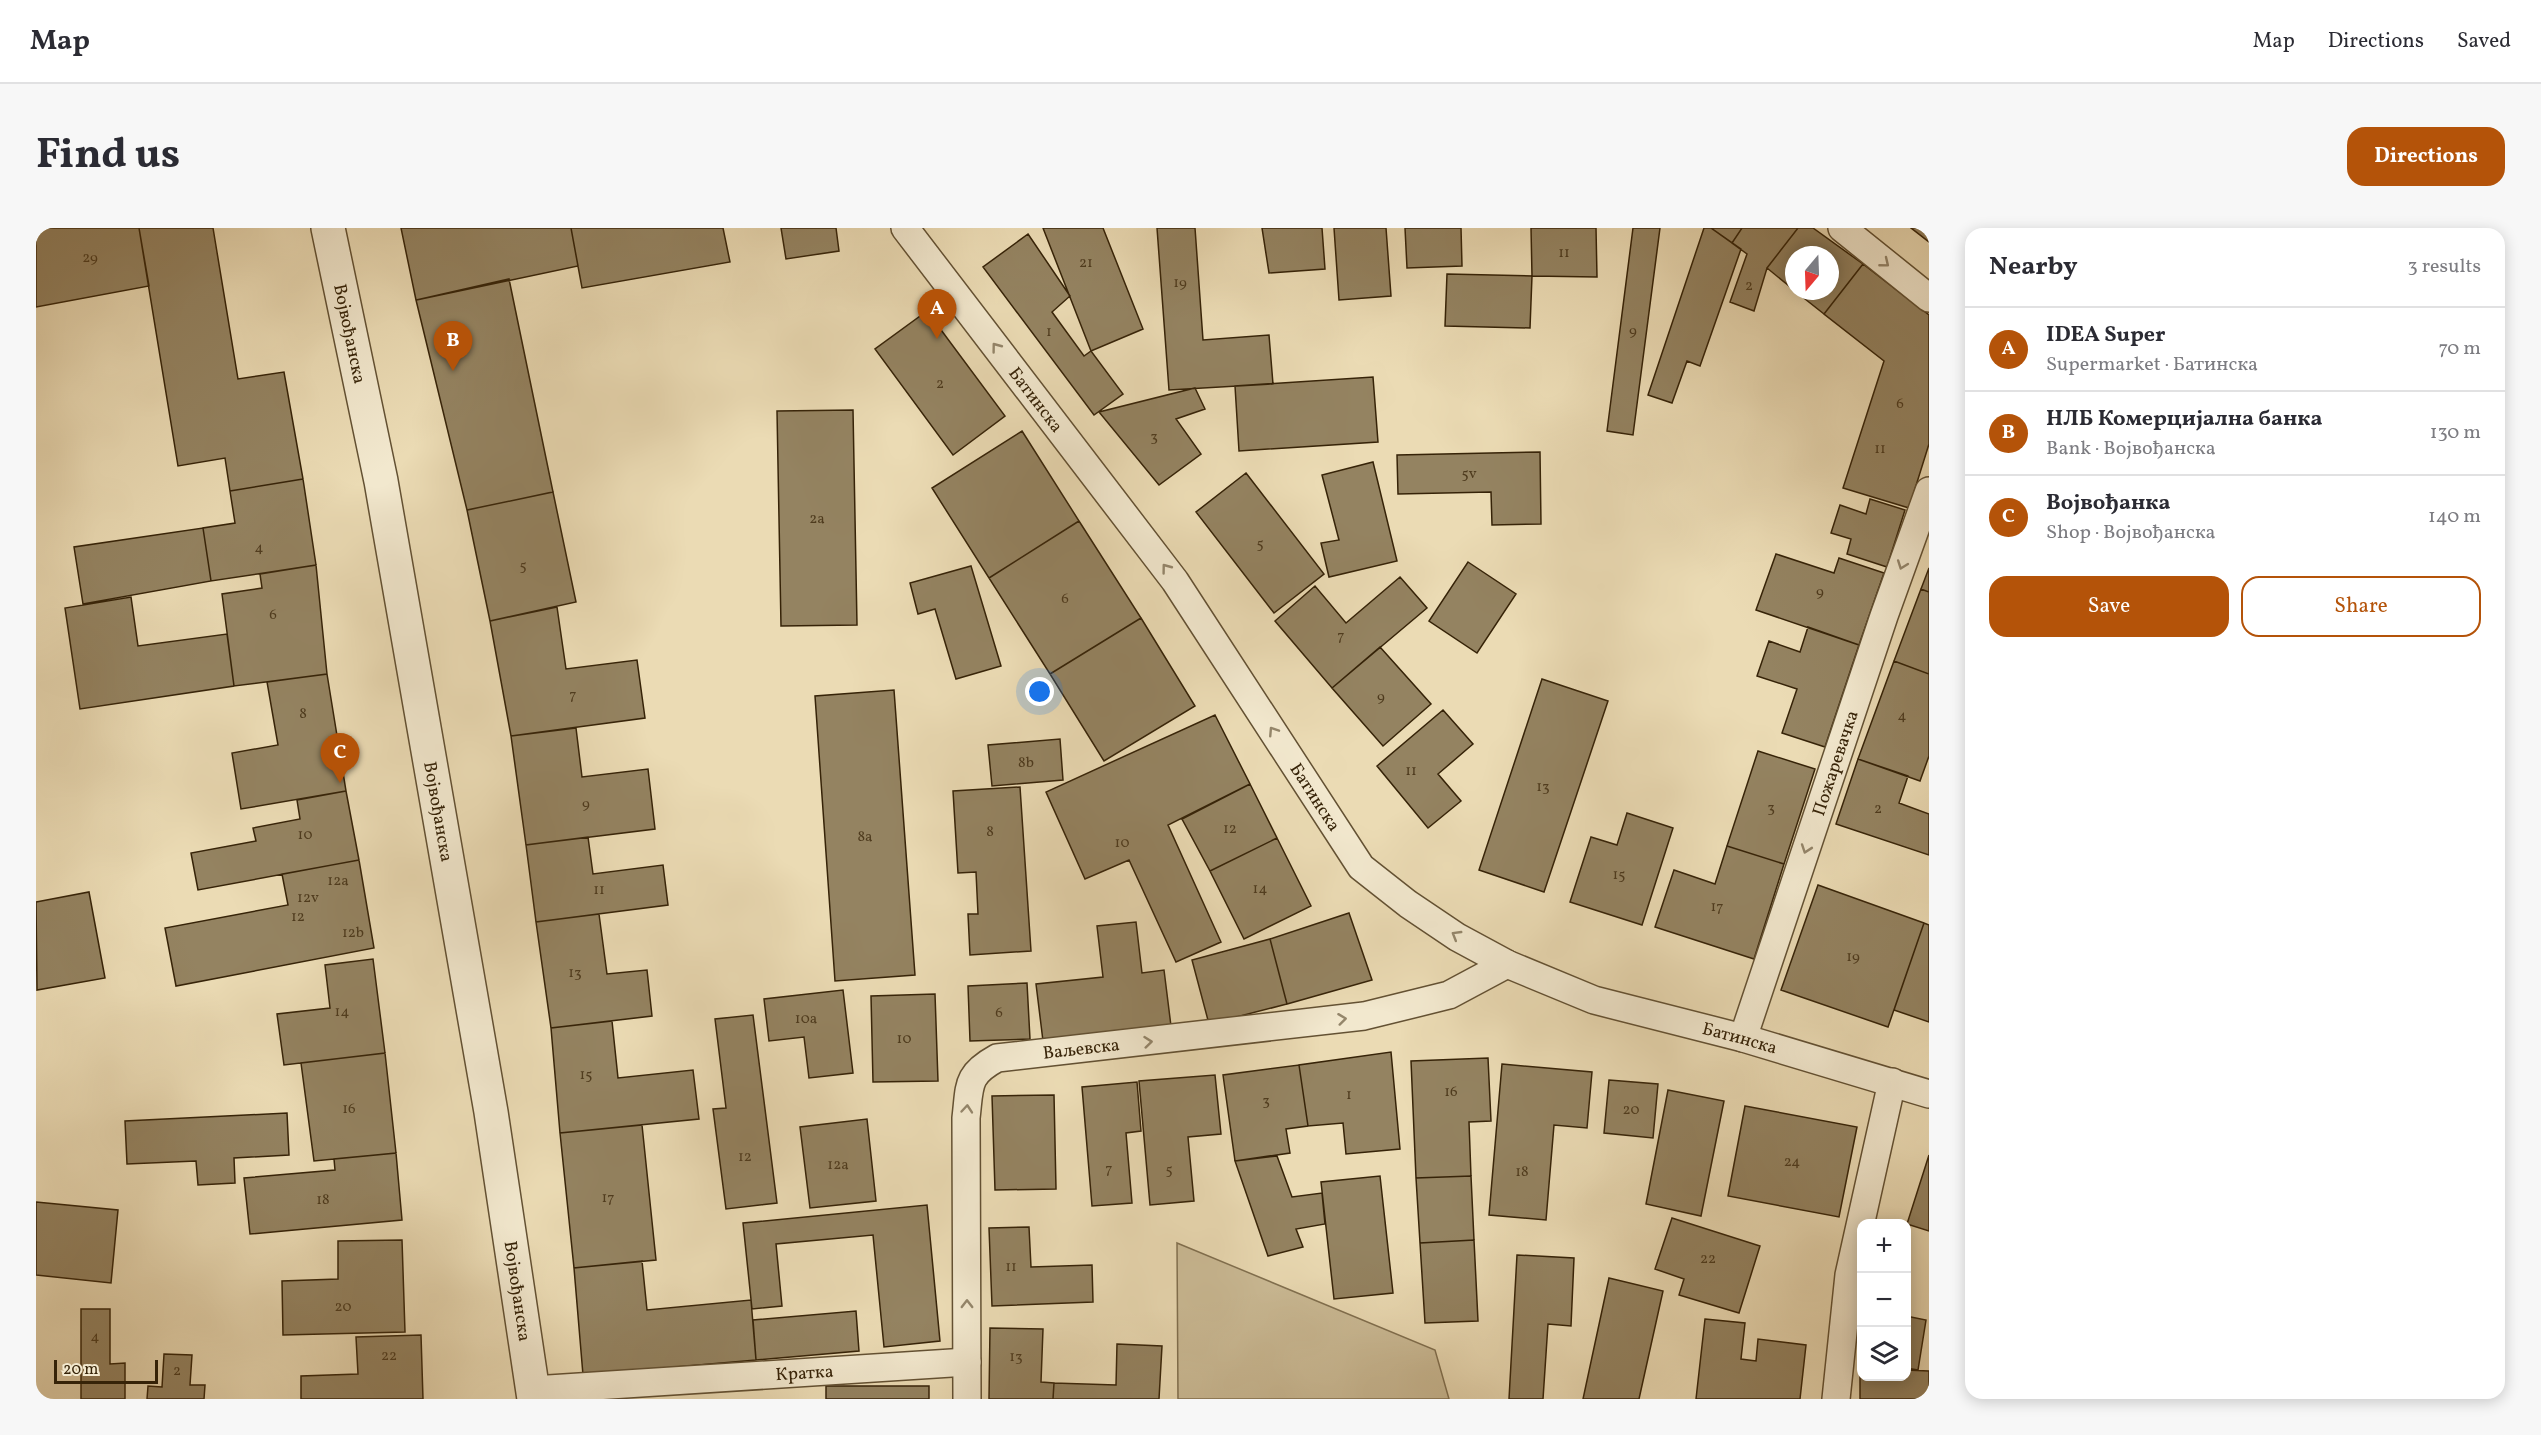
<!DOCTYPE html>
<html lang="en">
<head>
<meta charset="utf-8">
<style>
	body { margin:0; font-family:Vollkorn,serif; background:#f7f7f7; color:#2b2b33 }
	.controls { position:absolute; right:18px; bottom:18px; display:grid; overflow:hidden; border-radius:12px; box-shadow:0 3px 15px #0003 }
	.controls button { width:54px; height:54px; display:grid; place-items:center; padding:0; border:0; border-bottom:2px solid #e1e1e2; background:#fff; color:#2b2b33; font:30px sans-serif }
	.compass { position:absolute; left:1749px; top:18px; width:54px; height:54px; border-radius:50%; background:#fff; box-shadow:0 3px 15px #0003; rotate:199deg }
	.scale { position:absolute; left:18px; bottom:15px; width:104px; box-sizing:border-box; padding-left:6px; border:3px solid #362308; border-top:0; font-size:16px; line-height:21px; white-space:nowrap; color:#362308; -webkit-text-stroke:4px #f2e8ce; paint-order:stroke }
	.you { position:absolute; left:1004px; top:464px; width:21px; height:21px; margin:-15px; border:4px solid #fff; border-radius:50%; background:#1a73e8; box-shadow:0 0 0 9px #1a73e833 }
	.badge { display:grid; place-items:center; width:39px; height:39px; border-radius:50%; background:#b45309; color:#fff; font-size:20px; font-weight:700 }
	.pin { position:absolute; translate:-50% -50px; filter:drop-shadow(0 2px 3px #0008) }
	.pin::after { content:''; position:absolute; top:32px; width:21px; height:18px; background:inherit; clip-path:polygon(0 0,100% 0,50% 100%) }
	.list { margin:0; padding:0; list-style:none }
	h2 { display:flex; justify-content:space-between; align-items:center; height:78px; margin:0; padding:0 24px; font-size:26px }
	h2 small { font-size:20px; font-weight:400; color:#7c7c81 }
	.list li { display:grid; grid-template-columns:39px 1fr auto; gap:18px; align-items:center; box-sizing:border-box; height:84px; padding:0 24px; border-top:2px solid #e1e1e2 }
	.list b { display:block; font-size:22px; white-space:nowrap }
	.list p { margin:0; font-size:20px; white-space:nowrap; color:#7c7c81 }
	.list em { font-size:20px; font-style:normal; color:#7c7c81 }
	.actions { display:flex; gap:12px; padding:18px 24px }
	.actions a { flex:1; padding:14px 0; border:2px solid #b45309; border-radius:18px; text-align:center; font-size:21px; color:#b45309 }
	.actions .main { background:#b45309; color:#fff }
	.icon { flex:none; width:33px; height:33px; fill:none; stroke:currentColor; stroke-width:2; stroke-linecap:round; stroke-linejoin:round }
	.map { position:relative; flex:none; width:1893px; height:1171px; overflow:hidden; border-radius:18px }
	header { display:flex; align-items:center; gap:36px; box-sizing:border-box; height:84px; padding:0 30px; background:#fff; border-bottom:2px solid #e1e1e2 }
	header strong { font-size:28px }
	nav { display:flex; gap:33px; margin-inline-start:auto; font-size:21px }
	.intro { display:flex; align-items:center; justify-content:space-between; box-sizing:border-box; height:144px; padding:0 36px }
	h1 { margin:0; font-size:42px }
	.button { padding:15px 27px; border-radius:18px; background:#b45309; color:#fff; font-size:21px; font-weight:700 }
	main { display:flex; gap:36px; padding:0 36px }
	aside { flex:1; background:#fff; border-radius:18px; box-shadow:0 3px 15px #0003 }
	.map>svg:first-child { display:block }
</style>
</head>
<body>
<header>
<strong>Map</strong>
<nav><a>Map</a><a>Directions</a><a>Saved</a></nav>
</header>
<div class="intro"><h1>Find us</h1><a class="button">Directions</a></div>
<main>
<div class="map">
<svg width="1893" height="1171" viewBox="0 0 1893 1171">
	<rect width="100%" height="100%" fill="#ebdbb4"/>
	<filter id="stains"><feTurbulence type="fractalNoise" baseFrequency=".00333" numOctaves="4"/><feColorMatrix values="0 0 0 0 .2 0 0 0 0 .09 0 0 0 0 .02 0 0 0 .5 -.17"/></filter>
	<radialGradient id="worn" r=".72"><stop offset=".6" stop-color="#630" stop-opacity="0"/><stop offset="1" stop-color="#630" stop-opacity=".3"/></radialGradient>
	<path fill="#ccbc97" stroke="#817050" stroke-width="1.5" d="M1141 1015 1399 1122 1413 1171H1142Z"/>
	<path fill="#948361" stroke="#362308" stroke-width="1.5" d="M0 0H103L113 58 0 79Z
		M103 0H177L202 151 248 144 267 251 194 263 189 230 142 238Z
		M365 0H535L542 38 380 72Z
		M535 0H687L694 34 546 60Z
		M745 0H800L803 23 750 31Z
		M1007 0H1067L1107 101 1055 123Z
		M1121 0H1159L1167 112 1233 107 1237 156 1133 162Z
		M1226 0H1286L1289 41 1233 45Z
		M1298 0H1350L1355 68 1303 72Z
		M1369 0H1425L1426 38 1371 40Z
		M1495 0H1560L1561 49 1496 48Z
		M1597 0H1624L1597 207 1571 203Z
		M1668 0H1675L1705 21 1664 138 1651 133 1636 175 1612 167Z
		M1675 0H1706L1696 15Z
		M1706 0H1762L1731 40 1718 83 1694 74 1711 26 1696 15Z
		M1762 0H1777L1827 36 1788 86 1759 63H1794V27H1758V62L1731 40Z
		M1875 0H1893V14Z
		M992 6 1034 68 1016 84 1048 128 1055 123 1087 166 1058 187 947 39Z
		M1827 36 1893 87V216L1873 280 1807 260 1848 133 1788 86Z
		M1411 46 1496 48 1494 100 1409 98Z
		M473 51 517 264 431 282 380 72Z
		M891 83 969 188 917 227 839 121Z
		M1337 149 1342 214 1203 223 1199 158Z
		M1159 160 1169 181 1140 191 1165 226 1123 257 1063 184Z
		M817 182 821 397 745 398 741 183Z
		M986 203 1043 293 953 350 896 260Z
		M1504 224 1505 296 1456 297 1455 264 1362 266 1361 227Z
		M1337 234 1361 333 1293 349 1285 315 1303 312 1286 247Z
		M1210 245 1288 346 1238 385 1160 284Z
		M267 251 280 337 175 353 167 300 199 295 194 263Z
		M517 264 540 374 454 393 431 282Z
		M1834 271 1869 282 1851 339 1811 326 1815 311 1795 305 1804 277 1830 286Z
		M1043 293 1105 390 1014 446 953 350Z
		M167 300 175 353 47 376 38 319Z
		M1740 326 1798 345 1803 330 1848 345 1823 417 1720 382Z
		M1432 334 1480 366 1441 425 1393 393Z
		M280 337 291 446 198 458 186 366 226 360 224 346Z
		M935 338 965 438 920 451 899 381 882 386 874 355Z
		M1893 340V364L1885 361Z
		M1364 349 1391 380 1296 460 1239 393 1279 358 1310 395Z
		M1885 361 1893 364V446L1858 433Z
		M95 369 102 418 191 406 198 458 44 481 29 380Z
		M521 379 530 441 601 432 609 490 475 508 454 393Z
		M1105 390 1159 478 1068 533 1014 446Z
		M1772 399 1823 417 1789 519 1746 505 1761 461 1721 448 1733 413 1764 424Z
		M1344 419 1395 476 1347 518 1296 460Z
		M1858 433 1893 446V528L1884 553 1822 531Z
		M291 446 310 563 205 581 196 525 242 517 231 454Z
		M1506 451 1572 473 1508 664 1443 642Z
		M858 462 879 747 799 753 779 468Z
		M1407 482 1437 516 1402 546 1425 573 1392 600 1341 538Z
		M1179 487 1214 556 1132 597 1185 714 1140 734 1093 632 1049 651 1010 564Z
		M540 500 546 549 612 541 619 601 490 617 475 508Z
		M1024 511 1027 552 956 558 952 517Z
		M1722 523 1779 541 1748 636 1691 618Z
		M1822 531 1872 548 1863 575 1893 586V627L1800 596Z
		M1214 556 1241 610 1174 643 1146 591Z
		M984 559 995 723 934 727 932 686H942L940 644 922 645 917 563Z
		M310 563 323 632 162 662 155 625 220 613 217 600 264 591 261 572Z
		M1591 585 1637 600 1606 697 1534 674 1555 609 1581 617Z
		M552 609 557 646 627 637 632 677 500 694 490 617Z
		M1241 610 1275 678 1208 711 1174 643Z
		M1691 618 1748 636 1718 731 1619 699 1638 642 1679 656Z
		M323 632 338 720 140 758 129 700 252 677 246 646Z
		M1782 657 1888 695 1852 799 1745 762Z
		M53 664 69 750 1 762 0 674Z
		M1313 685 1336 752 1251 776 1234 711Z
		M563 686 571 746 611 742 616 788 515 800 500 694Z
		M1100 694 1106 745 1128 742 1135 798 1007 813 1000 756 1067 749 1061 698Z
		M1888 695 1893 697V794L1858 782Z
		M1234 711 1251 776 1173 796 1156 732Z
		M337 731 349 825 248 837 241 786 294 780 289 737Z
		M991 755 994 811 934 813 932 758Z
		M807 762 817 845 773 850 768 809 733 813 728 771Z
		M899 766 902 853 837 854 835 768Z
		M717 787 741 975 690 981 677 881 690 880 679 791Z
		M576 793 582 850 657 842 663 891 524 905 515 800Z
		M1355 824 1364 921 1310 926 1307 895 1272 898 1263 837Z
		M349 825 360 925 278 933 265 835Z
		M1452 830 1455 893 1433 894 1435 948 1380 950 1375 833Z
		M1466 836 1556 844 1551 900 1518 897 1510 992 1453 987Z
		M1263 837 1272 898 1250 901 1254 925 1199 933 1187 847Z
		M1179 847 1185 906 1152 909 1158 973 1114 977 1103 853Z
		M1573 852 1622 856 1617 910 1568 905Z
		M1101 854 1105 903 1090 905 1096 975 1056 978 1046 859Z
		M1632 862 1688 873 1665 988 1610 976Z
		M1018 867 1020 961 959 962 956 868Z
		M1709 878 1821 899 1803 989 1692 968Z
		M251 885 253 927 198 930 199 955 162 957 160 933 91 936 89 893Z
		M831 891 840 973 774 980 764 899Z
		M606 897 620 1032 538 1040 524 905Z
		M360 925 366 992 214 1006 208 950 299 942 298 931Z
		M1893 927V1003L1871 996Z
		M1241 928 1256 969 1286 965 1289 996 1260 1001 1267 1019 1232 1028 1199 933Z
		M1344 948 1357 1065 1298 1071 1285 954Z
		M1435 948 1438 1012 1384 1015 1380 950Z
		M0 974 82 982 75 1055 0 1047Z
		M891 977 904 1113 848 1119 837 1007 740 1016 746 1078 716 1081 707 995Z
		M1636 990 1724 1018 1703 1085 1643 1067 1648 1051 1619 1041Z
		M993 999 995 1039 1056 1037 1057 1074 956 1078 953 1000Z
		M366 1012 369 1104 247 1107 246 1053 302 1051V1013Z
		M1438 1012 1442 1093 1389 1095 1384 1015Z
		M1481 1027 1538 1030 1535 1098 1512 1096 1507 1171H1473Z
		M606 1033 611 1082 715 1072 720 1132 547 1147 538 1040Z
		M1573 1050 1627 1063 1603 1171H1547Z
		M45 1081H74V1136L89 1135V1171H45Z
		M820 1083 823 1123 720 1132 717 1092Z
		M1870 1088 1890 1092 1882 1142 1870 1140Z
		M1669 1091 1709 1095 1705 1131 1720 1133 1722 1111 1770 1117 1764 1171H1660Z
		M954 1100 1007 1101 1005 1154 1018 1155 1017 1171H953Z
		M385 1107 387 1171H265V1148L322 1146 320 1109Z
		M1081 1116 1126 1118 1123 1171H1017L1018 1155 1080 1157Z
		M128 1126 156 1127 154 1157H169L168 1171H111L112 1158 126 1159Z
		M1824 1141 1826 1148H1870V1142L1893 1143V1171H1824Z
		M790 1158H893V1171H790Z"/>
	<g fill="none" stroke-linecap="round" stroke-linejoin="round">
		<g stroke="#635133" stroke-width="30">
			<g id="minor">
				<path id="s1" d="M869 0 1139 353 1325 639 1372 676 1421 709 1471 736 1558 772 1707 810 1893 866"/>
				<path d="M1806 0 1893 70"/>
				<path id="s2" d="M1707 810 1848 388 1893 263"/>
				<path id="s3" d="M497 1162 931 1134"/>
				<path id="s4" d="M931 1171 930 890C934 857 930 847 961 830L1328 788 1413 767 1471 736"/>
				<path d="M1800 1171 1813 1047 1856 854"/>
			</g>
		</g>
		<g stroke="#635133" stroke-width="36">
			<g id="tertiary">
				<path id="s5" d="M292 0 345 253 455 884 498 1171"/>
			</g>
		</g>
		<use href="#minor" stroke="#f2e8ce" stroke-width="27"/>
		<use href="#tertiary" stroke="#f2e8ce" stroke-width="33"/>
	</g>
	<defs><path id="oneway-chevron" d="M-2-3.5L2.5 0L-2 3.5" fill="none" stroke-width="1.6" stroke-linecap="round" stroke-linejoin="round" transform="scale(1.5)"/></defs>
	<g stroke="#94866b">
		<use href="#oneway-chevron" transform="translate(1849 35) rotate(39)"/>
		<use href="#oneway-chevron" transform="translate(960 119) rotate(-127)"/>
		<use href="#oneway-chevron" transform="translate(1866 337) rotate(110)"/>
		<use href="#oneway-chevron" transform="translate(1130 340) rotate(-127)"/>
		<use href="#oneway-chevron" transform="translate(1237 503) rotate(-123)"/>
		<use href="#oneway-chevron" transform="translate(1770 621) rotate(109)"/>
		<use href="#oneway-chevron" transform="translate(1420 707) rotate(-149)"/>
		<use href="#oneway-chevron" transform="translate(1306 791) rotate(-7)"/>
		<use href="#oneway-chevron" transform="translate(1112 814) rotate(-6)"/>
		<use href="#oneway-chevron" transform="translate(931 881) rotate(-85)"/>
		<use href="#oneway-chevron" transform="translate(931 1076) rotate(-90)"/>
	</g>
	<g text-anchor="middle" stroke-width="4.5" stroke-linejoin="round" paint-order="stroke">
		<g font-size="15" fill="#4e3b1e">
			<text x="1528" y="29">11</text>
			<text x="54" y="34">29</text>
			<text x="1050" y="39">21</text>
			<text x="1144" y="59">19</text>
			<text x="1713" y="62">2</text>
			<text x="1597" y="107">9</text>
			<text x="1013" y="108">1</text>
			<text x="904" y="160">2</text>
			<text x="1864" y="180">6</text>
			<text x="1118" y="213">3</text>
			<text x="1844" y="225">11</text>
			<text x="1433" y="250">5v</text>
			<text x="781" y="295">2a</text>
			<text x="1224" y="320">5</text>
			<text x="223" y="324">4</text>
			<text x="487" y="342">5</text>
			<text x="1784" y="368">9</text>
			<text x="1029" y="375">6</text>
			<text x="237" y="391">6</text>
			<text x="1305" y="412">7</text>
			<text x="537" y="471">7</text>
			<text x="1345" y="473">9</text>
			<text x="267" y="490">8</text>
			<text x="1866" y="492">4</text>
			<text x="990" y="539">8b</text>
			<text x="1375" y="547">11</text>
			<text x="1507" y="563">13</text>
			<text x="550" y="580">9</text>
			<text x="1735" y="584">3</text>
			<text x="1842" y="585">2</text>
			<text x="1194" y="605">12</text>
			<text x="954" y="608">8</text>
			<text x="269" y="611">10</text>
			<text x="829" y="613">8a</text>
			<text x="1086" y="619">10</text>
			<text x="1583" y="651">15</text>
			<text x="302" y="657">12a</text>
			<text x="1224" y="665">14</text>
			<text x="563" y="666">11</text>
			<text x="272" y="674">12v</text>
			<text x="1681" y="683">17</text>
			<text x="262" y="693">12</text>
			<text x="317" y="709">12b</text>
			<text x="1817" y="733">19</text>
			<text x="539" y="749">13</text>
			<text x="306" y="788">14</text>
			<text x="963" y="789">6</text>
			<text x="770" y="795">10a</text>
			<text x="868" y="815">10</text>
			<text x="550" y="851">15</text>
			<text x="1415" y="868">16</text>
			<text x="1313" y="871">1</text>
			<text x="1230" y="877">3</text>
			<text x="313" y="885">16</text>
			<text x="1595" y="886">20</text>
			<text x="709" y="933">12</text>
			<text x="1756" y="938">24</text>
			<text x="802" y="941">12a</text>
			<text x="1073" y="945">7</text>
			<text x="1133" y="946">5</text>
			<text x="1486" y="948">18</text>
			<text x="572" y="974">17</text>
			<text x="287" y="976">18</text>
			<text x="1672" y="1035">22</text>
			<text x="975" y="1043">11</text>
			<text x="307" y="1083">20</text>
			<text x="59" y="1113">4</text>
			<text x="353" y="1132">22</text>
			<text x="980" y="1133">13</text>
			<text x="141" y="1147">2</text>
		</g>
		<g font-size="18" fill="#362308" stroke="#f2e8ce">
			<text dy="6" stroke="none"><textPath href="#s5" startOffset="108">Војвођанска</textPath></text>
			<text dy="6" stroke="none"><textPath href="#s1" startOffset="216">Батинска</textPath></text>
			<text dy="6" stroke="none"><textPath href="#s2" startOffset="290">Пожаревачка</textPath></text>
			<text dy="6" stroke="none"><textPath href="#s1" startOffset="702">Батинска</textPath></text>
			<text dy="6" stroke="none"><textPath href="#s5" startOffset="594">Војвођанска</textPath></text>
			<text dy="6" stroke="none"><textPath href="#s1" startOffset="1206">Батинска</textPath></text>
			<text dy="6" stroke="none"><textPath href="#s4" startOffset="438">Ваљевска</textPath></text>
			<text dy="6" stroke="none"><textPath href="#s5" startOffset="1080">Војвођанска</textPath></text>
			<text dy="6" stroke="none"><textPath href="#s3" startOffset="272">Кратка</textPath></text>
		</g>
	</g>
	<rect width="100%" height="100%" filter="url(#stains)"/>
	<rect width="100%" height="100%" fill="url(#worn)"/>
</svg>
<div class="controls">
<button>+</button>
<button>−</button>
<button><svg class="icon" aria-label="layers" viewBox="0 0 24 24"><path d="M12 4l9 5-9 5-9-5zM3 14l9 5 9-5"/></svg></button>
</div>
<svg class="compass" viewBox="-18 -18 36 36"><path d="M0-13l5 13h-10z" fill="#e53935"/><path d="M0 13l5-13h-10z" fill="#7c7c81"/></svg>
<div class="scale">20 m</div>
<div class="you"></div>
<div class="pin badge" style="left:901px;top:111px">A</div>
<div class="pin badge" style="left:417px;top:143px">B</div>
<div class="pin badge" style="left:304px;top:555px">C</div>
</div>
<aside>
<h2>Nearby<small>3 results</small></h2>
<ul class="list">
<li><span class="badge">A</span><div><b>IDEA Super</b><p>Supermarket · Батинска</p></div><em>70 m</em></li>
<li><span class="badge">B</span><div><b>НЛБ Комерцијална банка</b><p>Bank · Војвођанска</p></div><em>130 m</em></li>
<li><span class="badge">C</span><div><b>Војвођанка</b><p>Shop · Војвођанска</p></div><em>140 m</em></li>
</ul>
<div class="actions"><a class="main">Save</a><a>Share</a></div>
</aside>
</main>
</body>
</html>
